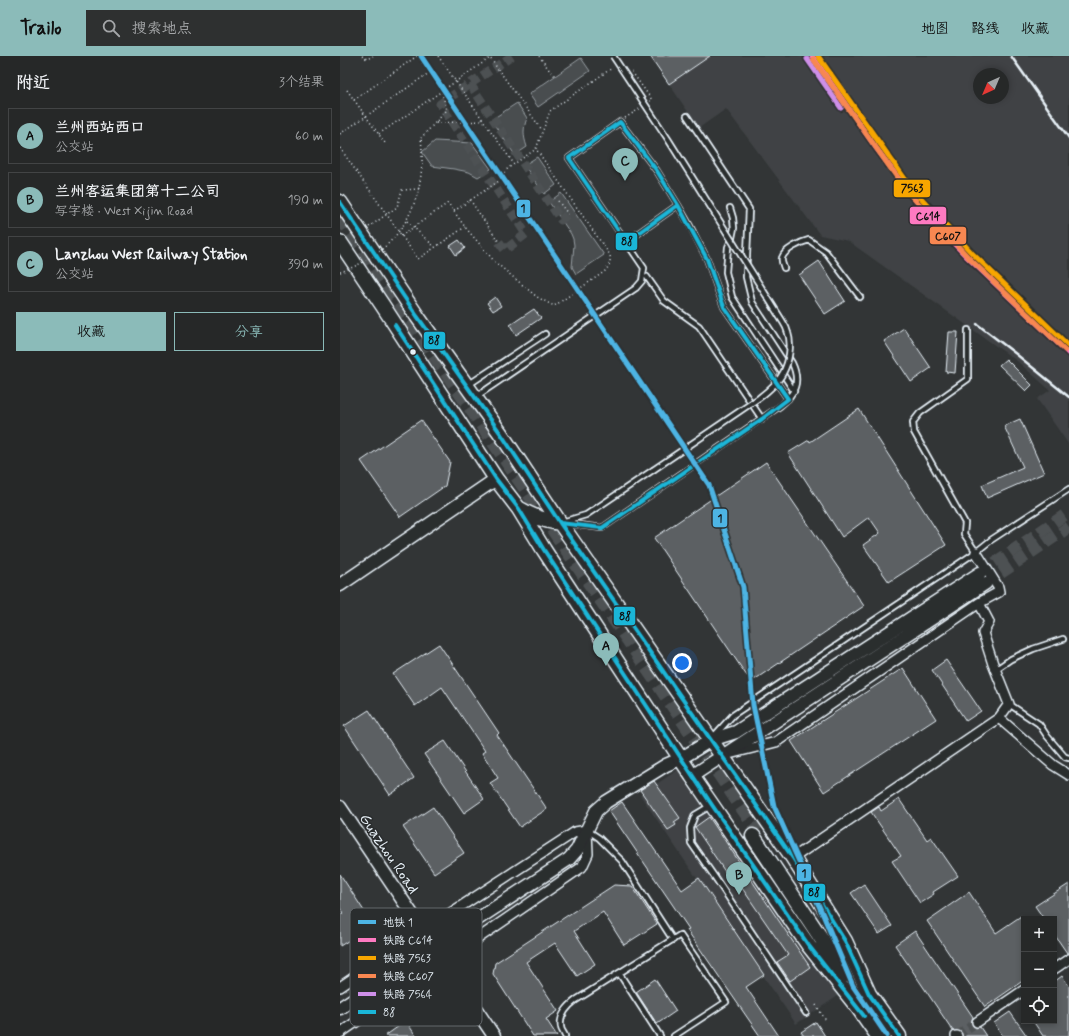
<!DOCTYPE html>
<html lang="zh">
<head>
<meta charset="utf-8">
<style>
	body { margin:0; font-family:Mynerve,"LXGW WenKai TC",sans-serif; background:#2e3030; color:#f1f3f6 }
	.controls { position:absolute; right:12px; bottom:12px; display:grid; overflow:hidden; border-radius:0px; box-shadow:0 2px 6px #0003 }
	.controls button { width:36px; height:36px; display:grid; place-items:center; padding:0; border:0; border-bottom:1px solid #424445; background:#262828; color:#f1f3f6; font:20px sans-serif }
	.compass { position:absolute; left:633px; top:12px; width:36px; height:36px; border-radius:50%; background:#262828; box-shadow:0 2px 6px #0003; rotate:224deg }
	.you { position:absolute; left:342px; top:607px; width:14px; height:14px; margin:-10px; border:3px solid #fff; border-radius:50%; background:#1a73e8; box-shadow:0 0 0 6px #1a73e833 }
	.badge { display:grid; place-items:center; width:26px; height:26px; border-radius:50%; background:#8bbbb9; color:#111; font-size:13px; font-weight:700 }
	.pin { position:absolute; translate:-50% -33px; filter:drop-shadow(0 1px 2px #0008) }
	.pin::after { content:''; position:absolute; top:21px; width:14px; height:12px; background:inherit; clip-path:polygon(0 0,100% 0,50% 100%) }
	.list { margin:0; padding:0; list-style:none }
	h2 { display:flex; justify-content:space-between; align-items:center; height:52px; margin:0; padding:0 16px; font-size:17px }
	h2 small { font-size:13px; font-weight:400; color:#a4a6a8 }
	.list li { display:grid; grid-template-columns:26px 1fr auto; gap:12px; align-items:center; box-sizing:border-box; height:56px; margin:0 8px 8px; padding:0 8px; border:1px solid #424445; border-radius:0px }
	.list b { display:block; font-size:15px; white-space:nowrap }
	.list p { margin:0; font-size:13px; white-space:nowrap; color:#a4a6a8 }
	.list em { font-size:13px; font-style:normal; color:#a4a6a8 }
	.actions { display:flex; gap:8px; padding:12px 16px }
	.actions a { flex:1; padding:9px 0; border:1px solid #8bbbb9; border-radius:0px; text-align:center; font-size:14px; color:#8bbbb9 }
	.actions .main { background:#8bbbb9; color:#111 }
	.icon { flex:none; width:22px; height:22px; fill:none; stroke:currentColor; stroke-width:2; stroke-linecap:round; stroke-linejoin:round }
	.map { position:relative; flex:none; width:729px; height:980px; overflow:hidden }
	header { display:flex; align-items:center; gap:24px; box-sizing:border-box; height:56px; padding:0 20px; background:#8bbbb9; color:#111 }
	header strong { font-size:19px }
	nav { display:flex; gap:22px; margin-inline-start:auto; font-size:14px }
	.search { width:280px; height:36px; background:#2e3030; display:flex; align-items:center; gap:10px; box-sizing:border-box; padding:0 14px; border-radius:0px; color:#a4a6a8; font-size:15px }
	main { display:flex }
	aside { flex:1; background:#262828 }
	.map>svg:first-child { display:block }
</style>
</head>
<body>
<header>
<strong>Trailo</strong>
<div class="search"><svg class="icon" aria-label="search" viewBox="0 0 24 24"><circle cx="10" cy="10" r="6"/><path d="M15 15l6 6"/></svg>搜索地点</div>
<nav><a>地图</a><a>路线</a><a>收藏</a></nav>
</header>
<main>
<aside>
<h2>附近<small>3个结果</small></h2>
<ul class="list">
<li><span class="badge">A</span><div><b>兰州西站西口</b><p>公交站</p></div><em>60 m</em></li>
<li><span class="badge">B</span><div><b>兰州客运集团第十二公司</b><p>写字楼 · West Xijin Road</p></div><em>190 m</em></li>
<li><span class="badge">C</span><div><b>Lanzhou West Railway Station</b><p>公交站</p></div><em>390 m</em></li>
</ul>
<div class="actions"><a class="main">收藏</a><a>分享</a></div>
</aside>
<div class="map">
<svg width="729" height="980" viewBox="0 0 729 980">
	<rect width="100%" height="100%" fill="#323536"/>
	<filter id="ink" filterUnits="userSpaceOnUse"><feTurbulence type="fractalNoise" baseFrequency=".025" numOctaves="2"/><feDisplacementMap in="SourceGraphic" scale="8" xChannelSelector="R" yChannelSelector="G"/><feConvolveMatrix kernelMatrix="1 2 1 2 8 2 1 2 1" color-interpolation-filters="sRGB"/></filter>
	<g filter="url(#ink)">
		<path fill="#3f4244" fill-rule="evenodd" d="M310 0H729V389L697 343 710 334 677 305 508 185 480 179 386 53 359 72ZM639 18H663V42H639Z
			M342 711 498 940 456 968 300 739Z"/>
		<path fill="#494d4f" stroke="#989fa4" d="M241 2 250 15 198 51 189 38Z
			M177 47 187 62C183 73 183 79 187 91L175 99 151 64Z
			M95 85 132 87 151 113 138 121 129 116 114 113 92 110 82 96Z
			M197 101 216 129 204 138 184 109Z
			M221 137 264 199 236 218 232 211 234 189 233 183 231 178 209 146Z"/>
		<path fill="#5c6063" stroke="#e8f1f8" d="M310 0H370L329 28Z
			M119 184 125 192 116 199 110 190Z
			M479 205 505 245 485 258 459 219Z
			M155 241 161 250 153 255 147 247Z
			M194 253 201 262 176 279 170 269Z
			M564 272 591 312 571 326 544 285Z
			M609 276H618L615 317 606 316Z
			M666 303 692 329 686 335 659 309Z
			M519 353 606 489 549 526 523 489 540 477 529 461 502 481 448 397 469 384 470 386Z
			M680 363 704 417 647 442 642 429 683 411 664 370Z
			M81 364 110 406 105 430 60 461 21 405Z
			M426 406 524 550 411 626 314 482Z
			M99 588 159 677 157 679 207 753 180 771 150 727 158 722 142 697 145 695 102 631 75 650 53 618Z
			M606 604 641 655 626 665 592 614Z
			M563 612 596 663 484 736 451 685Z
			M29 654 74 722 50 739 4 670Z
			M105 685 144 743 124 757 84 698Z
			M314 725 340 762 334 766 336 769 328 774 300 734Z
			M559 743 587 784 591 781 618 820 593 836 594 838 580 847 552 805 561 800 531 756 539 751 541 755Z
			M282 746 342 834 359 822 424 919 406 931 439 980H420L347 874 349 873 269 755Z
			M93 751 124 797 94 817 63 771Z
			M369 761 470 911 450 925 437 906 448 899 402 832 398 835 355 771Z
			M0 818 26 858 22 876 0 890V859L3 857 0 852Z
			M524 828 552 870 539 878 511 837Z
			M729 828V897H727L714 878V863H704L695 850Z
			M274 829 292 830 317 868 284 889 263 856 234 875 255 908 237 920 215 887 186 906 218 955 206 963 217 980H193L153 918 155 907Z
			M629 836 656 877 681 860 684 864V924L645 951 587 865Z
			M575 875 633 961 631 966 632 969 635 972 640 971 646 980H623L622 977 620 975H613L555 889Z
			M722 920 729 930V980H703L693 965H714V926Z
			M315 923 336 955 317 968 296 936Z
			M670 956 687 980H663L654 967Z
			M66 965 76 980H45Z
			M476 966 485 980H464L461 976Z"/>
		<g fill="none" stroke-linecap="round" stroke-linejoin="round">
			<path stroke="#4d5153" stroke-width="9" stroke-dasharray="9 4.5" stroke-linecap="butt" d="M130 28 221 164 228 158
				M159 186 165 194 186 178 100 48 172 0
				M617 980 637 966"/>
			<path stroke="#4d5153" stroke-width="12" stroke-dasharray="12 6" stroke-linecap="butt" d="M640 517 729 456
				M646 527 729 471"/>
			<path stroke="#4d5153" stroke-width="14" stroke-dasharray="14 7" stroke-linecap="butt" d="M0 160 418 775"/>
			<g stroke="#e8f1f8" stroke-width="8">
				<path id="lane" d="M338 149 350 170 367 203 384 251 448 343
					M390 152 393 162 394 172 392 182 388 191 386 216 392 241 454 335
					M444 212C443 209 441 205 442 202 444 194 461 186 469 184L486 196 520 241
					M307 221 324 245 359 270 422 363
					M628 274V323L580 357 573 366 574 376 625 467 624 478 636 496
					M128 329 205 278
					M137 340 296 232 302 225 304 212 229 102 280 66 317 115 338 149 286 186
					M222 466 246 459 313 414
					M224 467 262 472 440 350C455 338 461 326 452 307L412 246 406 221 409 153 347 60
					M655 614 671 603 693 593 723 583
					M669 648 699 668 707 680 725 701 729 702
					M375 679 393 659 636 496 651 484 729 433
					M370 750 355 759 350 772 351 787 376 823 466 957
					M247 774 259 782 282 805 333 884
					M279 917 320 980
					M225 980C224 977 221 974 221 971 219 960 228 950 236 944L340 879 386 946 334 980"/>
			</g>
			<g stroke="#e8f1f8" stroke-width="12">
				<path id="street" d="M659 662 713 709 729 719
					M389 698 436 686 639 547 659 536 658 531 636 496
					M453 802 659 662 669 648 653 608 643 577 649 566 639 547
					M714 913 729 903
					M0 931 83 875 235 776 247 774 248 798 242 811 0 977
					M637 966 684 934
					M616 980H617"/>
			</g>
			<g stroke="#e8f1f8" stroke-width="15">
				<path id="secondary" d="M0 529 156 423
					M352 720 646 527
					M0 751 154 980
					M0 952 93 890 118 876 229 803 237 794 256 755 266 746 326 709 340 703 371 684 396 676 640 517"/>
			</g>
			<g stroke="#e8f1f8" stroke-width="17">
				<path id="primary" d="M0 146 77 260 161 378 220 467 453 802 505 885 529 938 559 980
					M0 186 43 250 156 423 179 453 204 494 352 720 469 890 519 953
					M180 453C193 461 205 465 220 467
					M413 780 481 882 502 921
					M515 945 519 953 538 980"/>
			</g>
			<path stroke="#e8f1f8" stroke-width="1.5" stroke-dasharray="1 3" stroke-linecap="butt" d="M22 0 27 3 33 0
				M77 0 101 34 107 54 81 82
				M98 0 174 108
				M149 0 150 2 152 0
				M199 0 210 15 215 20
				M292 16 312 44 310 45
				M7 34 45 87
				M14 44 77 0
				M285 62 301 52
				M96 67 144 65
				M0 78 89 17
				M39 78 150 2 202 74
				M0 92 78 203 125 171
				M130 144 159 186
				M218 145 228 158
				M114 155 159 125 168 112 196 93
				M29 171 57 151 62 134 79 133
				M61 180 108 147 125 171 155 206 197 241 214 250 264 216C269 211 271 206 270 199L196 93 210 55 272 12
				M86 183 95 191
				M476 949 485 963"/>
			<use href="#lane" stroke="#2a2d2e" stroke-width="4.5"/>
			<use href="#street" stroke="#2a2d2e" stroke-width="9"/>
			<use href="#secondary" stroke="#2a2d2e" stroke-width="12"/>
			<use href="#primary" stroke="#2a2d2e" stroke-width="14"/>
			<path stroke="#e8f1f8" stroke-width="2.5" d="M671 0 729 82
				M637 268 676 298 729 341"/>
			<g stroke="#e8f1f8" stroke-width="8" stroke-linecap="butt">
				<path id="lane-bridge" d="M273 0 328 83 443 266C445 269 447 273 448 277 452 289 449 306 443 317 438 327 428 335 419 342L313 414"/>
			</g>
			<path stroke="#e8f1f8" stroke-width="1.5" stroke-dasharray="1 3" stroke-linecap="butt" d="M67 165 86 183
				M0 216C61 196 88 144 81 82"/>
			<use href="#lane-bridge" stroke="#2a2d2e" stroke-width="4.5"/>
			<g stroke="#2a2d2e" stroke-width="7">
				<path id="bus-1" d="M280 66 317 115 338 149 286 186 229 102Z
					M0 146 77 260 161 378 220 467 453 802 505 885 529 938 559 980
					M55 269 156 423 179 453 204 494 372 749 469 890 524 960
					M220 467 262 472 422 363 448 343 384 251 367 203 338 149"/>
			</g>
			<use href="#bus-1" stroke="#1ab6d8" stroke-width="4"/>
			<g stroke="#2a2d2e" stroke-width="8">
				<path id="rail-1" d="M472 0 536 92 567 134 594 167 627 201 729 298"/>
			</g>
			<g stroke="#2a2d2e" stroke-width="8">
				<path id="rail-2" d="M478 0 570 130 632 197 729 290"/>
			</g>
			<g stroke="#2a2d2e" stroke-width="8">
				<path id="rail-3" d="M473 3 566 134 628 201 725 294"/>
			</g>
			<g stroke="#2a2d2e" stroke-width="8">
				<path id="rail-4" d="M467 3 501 52"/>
			</g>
			<use href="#rail-1" stroke="#fe7ac1" stroke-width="5"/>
			<use href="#rail-2" stroke="#f7a600" stroke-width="5"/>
			<use href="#rail-3" stroke="#f88751" stroke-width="5"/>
			<use href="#rail-4" stroke="#ce8fe9" stroke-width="5"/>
			<g stroke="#2a2d2e" stroke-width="8">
				<path id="metro-1" d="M81 0 369 429 403 531 413 649 434 750 484 861 513 930 547 980"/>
			</g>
			<use href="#metro-1" stroke="#4db4e4" stroke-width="5"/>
		</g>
	</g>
	<circle fill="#e8f1f8" stroke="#2a2d2e" stroke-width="1.5" cx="73" cy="296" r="3.5"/>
	<g text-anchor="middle" stroke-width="3" stroke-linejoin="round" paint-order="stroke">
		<g font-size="16" fill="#e8f1f8" stroke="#2a2d2e">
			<text transform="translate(50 797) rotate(56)" y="6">Guazhou Road</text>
		</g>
	</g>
	<rect x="10" y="852" width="132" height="118" rx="6" fill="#2a2d2e" stroke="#63686b" stroke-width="1"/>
	<rect x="18" y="864" width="18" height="4" fill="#4db4e4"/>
	<rect x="18" y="882" width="18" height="4" fill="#fe7ac1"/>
	<rect x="18" y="900" width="18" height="4" fill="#f7a600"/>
	<rect x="18" y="918" width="18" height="4" fill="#f88751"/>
	<rect x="18" y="936" width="18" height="4" fill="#ce8fe9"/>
	<rect x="18" y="954" width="18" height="4" fill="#1ab6d8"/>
	<g font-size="11" fill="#e8f1f8">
		<text x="43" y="870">地铁 1</text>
		<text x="43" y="888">铁路 C614</text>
		<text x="43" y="906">铁路 7563</text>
		<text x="43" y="924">铁路 C607</text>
		<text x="43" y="942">铁路 7564</text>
		<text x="43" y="960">88</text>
	</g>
	<g stroke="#2a2d2e" stroke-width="1.5">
		<rect x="553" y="123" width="38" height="19" rx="4" fill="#f7a600"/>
		<rect x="176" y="143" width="15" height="19" rx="4" fill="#4db4e4"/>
		<rect x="569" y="150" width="38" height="19" rx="4" fill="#fe7ac1"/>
		<rect x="589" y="170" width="38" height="19" rx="4" fill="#f88751"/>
		<rect x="275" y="176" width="23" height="19" rx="4" fill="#1ab6d8"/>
		<rect x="83" y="275" width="23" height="19" rx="4" fill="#1ab6d8"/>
		<rect x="372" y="452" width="16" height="20" rx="4" fill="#4db4e4"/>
		<rect x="273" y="550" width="23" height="20" rx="4" fill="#1ab6d8"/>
		<rect x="456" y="807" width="16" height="19" rx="4" fill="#4db4e4"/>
		<rect x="463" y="827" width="23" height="19" rx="4" fill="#1ab6d8"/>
	</g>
	<g font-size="11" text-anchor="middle" font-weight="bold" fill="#111">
		<text x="572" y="136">7563</text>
		<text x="183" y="156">1</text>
		<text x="588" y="164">C614</text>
		<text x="608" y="184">C607</text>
		<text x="287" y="189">88</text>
		<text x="94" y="288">88</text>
		<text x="380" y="466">1</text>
		<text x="285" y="564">88</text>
		<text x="464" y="821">1</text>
		<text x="474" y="840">88</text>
	</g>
</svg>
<div class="controls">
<button>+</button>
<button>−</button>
<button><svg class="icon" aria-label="locate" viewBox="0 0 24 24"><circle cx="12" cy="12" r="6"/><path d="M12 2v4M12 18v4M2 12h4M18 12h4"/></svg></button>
</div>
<svg class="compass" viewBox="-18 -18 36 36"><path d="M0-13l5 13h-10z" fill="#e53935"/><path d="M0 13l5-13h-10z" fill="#a4a6a8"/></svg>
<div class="you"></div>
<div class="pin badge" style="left:266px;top:610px">A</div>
<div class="pin badge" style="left:399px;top:839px">B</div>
<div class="pin badge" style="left:285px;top:125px">C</div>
</div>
</main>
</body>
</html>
